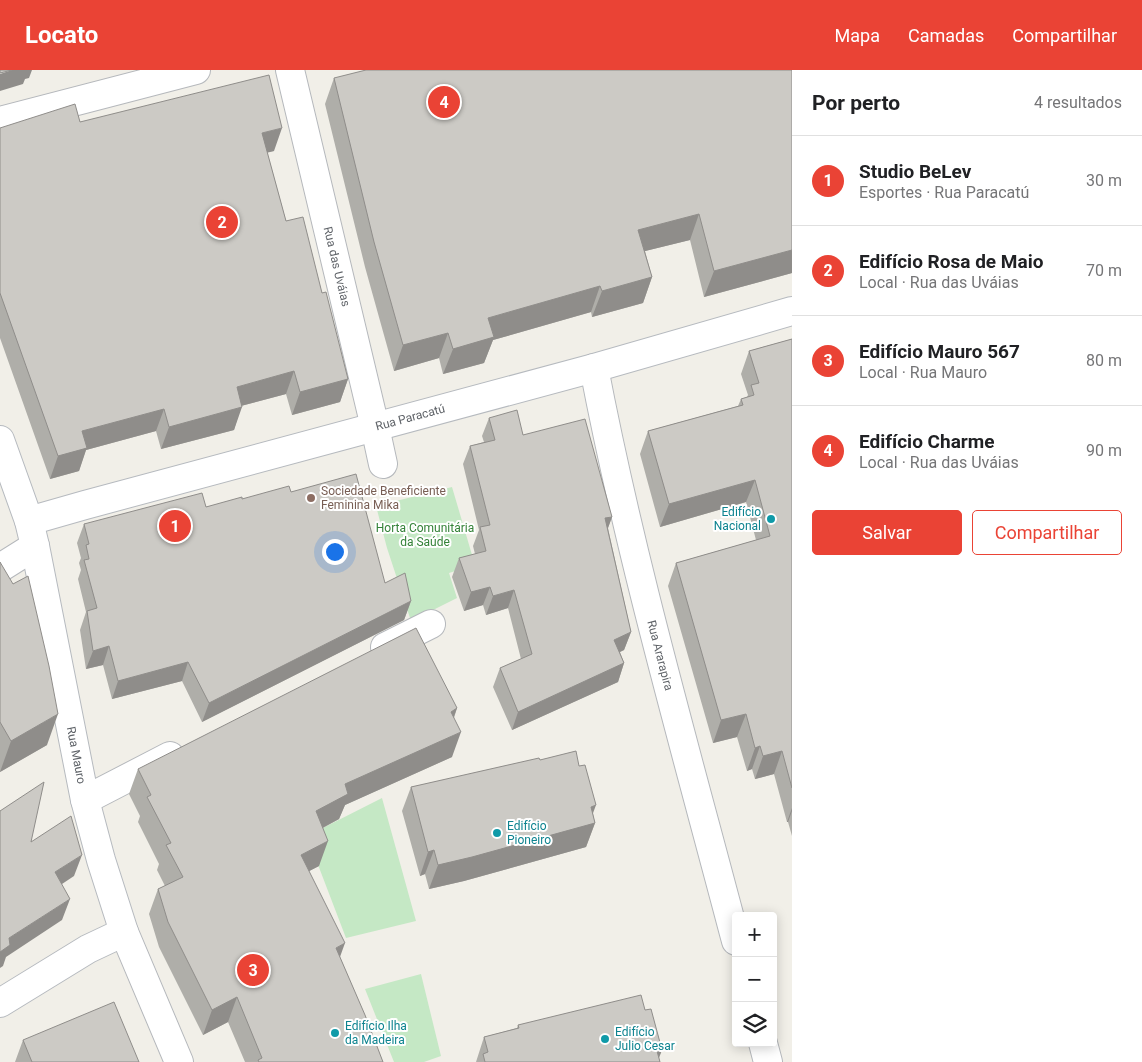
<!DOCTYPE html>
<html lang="pt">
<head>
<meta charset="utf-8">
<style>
	body { margin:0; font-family:Roboto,sans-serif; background:#f6f6f6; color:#202124 }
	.controls { position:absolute; right:15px; bottom:15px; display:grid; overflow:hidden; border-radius:5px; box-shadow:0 2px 12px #0003 }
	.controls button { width:45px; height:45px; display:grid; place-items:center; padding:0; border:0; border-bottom:1px solid #e0e0e0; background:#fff; color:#202124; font:25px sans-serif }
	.you { position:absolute; left:334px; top:481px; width:18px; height:18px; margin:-12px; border:4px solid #fff; border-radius:50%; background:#1a73e8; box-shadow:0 0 0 8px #1a73e833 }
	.badge { display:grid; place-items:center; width:32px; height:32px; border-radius:50%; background:#ea4335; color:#fff; font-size:16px; font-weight:700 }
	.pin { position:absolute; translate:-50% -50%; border:2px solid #fff; box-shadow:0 1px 5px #0006 }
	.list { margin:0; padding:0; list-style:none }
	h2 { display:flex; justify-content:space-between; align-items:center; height:65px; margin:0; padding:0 20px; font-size:21px }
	h2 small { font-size:16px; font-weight:400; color:#757577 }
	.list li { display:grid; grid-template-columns:32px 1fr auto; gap:15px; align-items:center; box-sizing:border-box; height:90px; padding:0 20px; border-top:1px solid #e0e0e0 }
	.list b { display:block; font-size:19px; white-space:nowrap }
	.list p { margin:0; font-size:16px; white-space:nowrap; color:#757577 }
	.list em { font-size:16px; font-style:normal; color:#757577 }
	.actions { display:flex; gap:10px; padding:15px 20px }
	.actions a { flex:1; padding:11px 0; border:1px solid #ea4335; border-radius:5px; text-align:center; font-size:18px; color:#ea4335 }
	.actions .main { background:#ea4335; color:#fff }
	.icon { flex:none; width:28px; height:28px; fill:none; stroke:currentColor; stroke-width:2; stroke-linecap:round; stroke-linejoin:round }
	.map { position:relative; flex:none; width:792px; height:992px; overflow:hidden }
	header { display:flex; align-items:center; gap:30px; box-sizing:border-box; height:70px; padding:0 25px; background:#ea4335; color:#fff }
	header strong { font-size:24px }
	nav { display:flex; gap:28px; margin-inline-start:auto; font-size:18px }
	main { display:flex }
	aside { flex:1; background:#fff }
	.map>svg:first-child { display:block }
</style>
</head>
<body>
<header>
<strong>Locato</strong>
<nav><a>Mapa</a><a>Camadas</a><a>Compartilhar</a></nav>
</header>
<main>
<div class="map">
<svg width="792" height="992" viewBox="0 0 792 992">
	<rect width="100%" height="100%" fill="#f1efe8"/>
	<path fill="#c5e8c5" d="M452 417 475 495 449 503 457 528 411 551 387 478 376 436Z
		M382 728 416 851 346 868 307 766Z
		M421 904 441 986 424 992H394L365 919Z"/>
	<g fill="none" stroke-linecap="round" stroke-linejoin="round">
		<g stroke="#b5b8bc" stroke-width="30">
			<g id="street">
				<path id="s1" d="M290 0 375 357 383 394"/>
				<path d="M0 51 196 0"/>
				<path id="s2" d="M594 298C631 491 686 681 736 871"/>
				<path d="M0 498 35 476"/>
				<path d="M385 577 431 554"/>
				<path d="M85 730 170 686"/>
				<path d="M124 862 179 992"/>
				<path d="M763 973 768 992"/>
			</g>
		</g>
		<g stroke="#b6babf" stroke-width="30">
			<g id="secondary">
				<path id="s3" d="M0 370 29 451 35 476 85 730 101 790 124 862 88 879 0 933"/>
				<path id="s4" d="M29 451 85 435 594 298 792 241"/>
			</g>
		</g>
		<use href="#street" stroke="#fff" stroke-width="28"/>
		<use href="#secondary" stroke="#fff" stroke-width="28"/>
	</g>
	<path fill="#afaea9" d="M792 0V203L704 227 690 170 645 181 652 207 643 233 592 247 591 242 493 270 484 293 443 304 439 288 394 301 365 197 325 34 334 8Z
		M80 52 274 81 267 82 286 151 322 223 348 309 340 332 292 345 286 324 241 336 234 360 161 379 156 361 86 380 79 401 50 409 0 268V58Z
		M792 269V766L788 752H787L774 704 755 709 752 699 747 701 737 667 713 673 668 516 676 493 756 470 746 432 660 457 640 384 648 361 738 336 741 329 747 327 748 325 741 304 749 281Z
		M489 348 523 365 612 447 608 458 631 562 624 580 620 582 624 593 618 612 512 660 493 617 500 598 521 589 508 538 486 545 483 535 464 541 452 507 459 488 475 484 473 476 479 460 463 394 470 376 484 372 482 366Z
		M291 422 385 513 411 531 404 550 202 652 182 611 112 629 103 595 86 599 80 560 86 542 78 509 81 500 79 493 81 488 77 473 84 454 206 437 242 429Z
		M0 492 47 675 0 702Z
		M457 638 454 648 452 687 345 735 339 749 323 758 319 796 309 801 340 887 383 992H245L228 952 203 965 159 877 149 844 158 819 165 816 157 800 159 794 138 752 140 746 129 724 138 699Z
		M540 690 593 744 595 753 586 777 464 811 429 819 425 804 420 806 402 741 411 717Z
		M645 940 662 980 659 988 660 992H476L484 967 517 958 518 955Z
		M23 970 139 992H15Z"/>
	<path fill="#8f8d8a" d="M12 0H32L29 8 25 9 23 14 0 21V4Z
		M282 58 274 81 254 86 262 63Z
		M699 144 690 170 629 185 638 160Z
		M792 180V203L704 227 714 201Z
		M652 207 643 233 592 247 602 221Z
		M600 216 591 242 493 270 484 293 443 304 453 279 488 248Z
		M448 263 439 288 394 301 403 275Z
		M294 301 286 324 229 339 237 317Z
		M348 309 340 332 292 345 300 322Z
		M242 337 234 360 161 379 169 357Z
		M164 339 156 361 86 380 79 401 50 409 58 386 82 361Z
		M755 410 746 432 660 457 669 434Z
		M612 447 605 466V448Z
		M490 517 483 535 464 541 471 522Z
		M514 520 508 538 486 545 493 526Z
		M411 531 404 550 202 652 209 633Z
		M631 562 624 580 607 588 614 570Z
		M109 576 103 595 86 599 93 581Z
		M188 592 182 611 112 629 118 611Z
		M624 593 618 612 512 660 518 642Z
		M457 638 448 663 451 642Z
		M58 644 47 675 0 702 11 671Z
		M746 644 737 667 713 673 721 650Z
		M461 662 452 687 345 735 339 749 307 766 316 741 345 714Z
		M760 676 752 699 747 701 755 678Z
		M782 681 774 704 755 709 763 686Z
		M596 735 589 754 595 753 586 777 464 811 429 819 438 795Z
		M792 738V741L788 752H787Z
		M328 771 319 796 292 810 301 785Z
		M434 780 425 804 420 806 428 782Z
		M82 785 74 806 47 824 55 802Z
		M70 829 62 850 6 887 3 896 0 898V882L9 868Z
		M345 873 336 898V878Z
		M237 927 228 952 203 965 212 940Z
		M662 980 657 992V981Z"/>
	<path fill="#cccac5" stroke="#8f8d8a" d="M0 0H12L0 3Z
		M366 0H792V180L714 201 699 144 638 160 652 207 602 221 600 216 488 248 494 267 453 279 448 263 403 275 374 172 334 8Z
		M269 5 282 58 262 63 286 151 303 147 322 223 326 222 348 309 300 322 294 301 237 317 242 337 169 357 164 339 82 361 87 378 58 386 0 223V58L75 34 80 52Z
		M792 269V718L782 681 763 686 760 676 755 678 746 644 721 650 676 493 770 466 755 410 669 434 648 361 743 335 741 329 754 325 751 315 759 313 749 281Z
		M517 340 523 365 585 349 612 447 605 448 631 562 614 570 624 593 518 642 500 598 532 584 514 520 493 526 490 517 471 522 459 488 486 481 480 457 490 455 470 376 495 370 489 348Z
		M356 404 385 513 405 503 411 531 209 633 188 592 118 611 109 576 93 581 87 541 97 538 84 490 89 489 86 475 89 474 84 454 202 423 206 437 242 427V429L289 416 291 422Z
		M0 492 13 514 28 506 49 596 58 644 11 671 0 652Z
		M416 558 457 638 451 642 461 662 345 714 348 724 316 741 328 771 301 785 345 873 336 878 365 945 383 992H259L258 990 262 988 237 927 212 940 168 852 158 819 183 807 166 775 171 773 147 727 151 725 138 699Z
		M576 681 579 696 585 695 596 735 591 737 595 753 472 787 438 795 434 780 428 782 411 717 539 688 540 690Z
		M44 712 31 772 71 746 82 785 55 802 70 829 9 868 10 875 0 882V741Z
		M641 925 645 940 651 939 662 980 657 981 660 992H485L483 984 488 982 484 967 519 958 518 955Z
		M114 932 139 992H32L23 970Z"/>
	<circle fill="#8d6e63" stroke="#fff" stroke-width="2" cx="311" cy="428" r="5"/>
	<g fill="#0f9aa8" stroke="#fff" stroke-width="2">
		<circle cx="771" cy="449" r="5"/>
		<circle cx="497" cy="763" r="5"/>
		<circle cx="335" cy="963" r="5"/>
		<circle cx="605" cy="969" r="5"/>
	</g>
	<g text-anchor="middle" stroke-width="4" stroke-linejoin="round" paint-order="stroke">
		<g font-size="12" fill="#5f6368" stroke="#fff">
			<text dy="4" stroke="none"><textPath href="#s1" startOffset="202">Rua das Uváias</textPath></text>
			<text dy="4" stroke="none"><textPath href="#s4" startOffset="395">Rua Paracatú</textPath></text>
			<text dy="4" stroke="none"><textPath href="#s2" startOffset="295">Rua Ararapira</textPath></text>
			<text dy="4" stroke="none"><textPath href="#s3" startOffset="325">Rua Mauro</textPath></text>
		</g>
		<g font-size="12" fill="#785e54" stroke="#fff" text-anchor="start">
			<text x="321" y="425">Sociedade Beneficiente<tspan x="321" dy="14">Feminina Mika</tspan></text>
		</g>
		<g font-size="12" fill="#0d838f" stroke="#fff" text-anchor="start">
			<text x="761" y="446" text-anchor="end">Edifício<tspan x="761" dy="14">Nacional</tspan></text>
			<text x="507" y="760">Edifício<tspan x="507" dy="14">Pioneiro</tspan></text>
			<text x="345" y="960">Edifício Ilha<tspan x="345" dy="14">da Madeira</tspan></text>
			<text x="615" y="966">Edifício<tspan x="615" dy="14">Julio Cesar</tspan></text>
		</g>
		<g font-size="12" fill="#348238" stroke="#fff">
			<text x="425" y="462">Horta Comunitária<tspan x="425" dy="14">da Saúde</tspan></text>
		</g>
	</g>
</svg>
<div class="controls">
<button>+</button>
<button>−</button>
<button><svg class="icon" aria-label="layers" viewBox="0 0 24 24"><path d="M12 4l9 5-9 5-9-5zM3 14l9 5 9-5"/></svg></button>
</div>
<div class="you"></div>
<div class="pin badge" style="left:175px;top:456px">1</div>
<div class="pin badge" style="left:222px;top:152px">2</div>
<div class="pin badge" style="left:253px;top:900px">3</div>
<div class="pin badge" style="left:444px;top:32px">4</div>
</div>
<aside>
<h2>Por perto<small>4 resultados</small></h2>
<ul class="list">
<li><span class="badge">1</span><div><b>Studio BeLev</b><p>Esportes · Rua Paracatú</p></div><em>30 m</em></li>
<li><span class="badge">2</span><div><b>Edifício Rosa de Maio</b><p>Local · Rua das Uváias</p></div><em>70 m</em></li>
<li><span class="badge">3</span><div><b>Edifício Mauro 567</b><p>Local · Rua Mauro</p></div><em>80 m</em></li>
<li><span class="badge">4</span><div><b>Edifício Charme</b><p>Local · Rua das Uváias</p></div><em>90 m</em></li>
</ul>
<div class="actions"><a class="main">Salvar</a><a>Compartilhar</a></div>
</aside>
</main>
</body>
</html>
